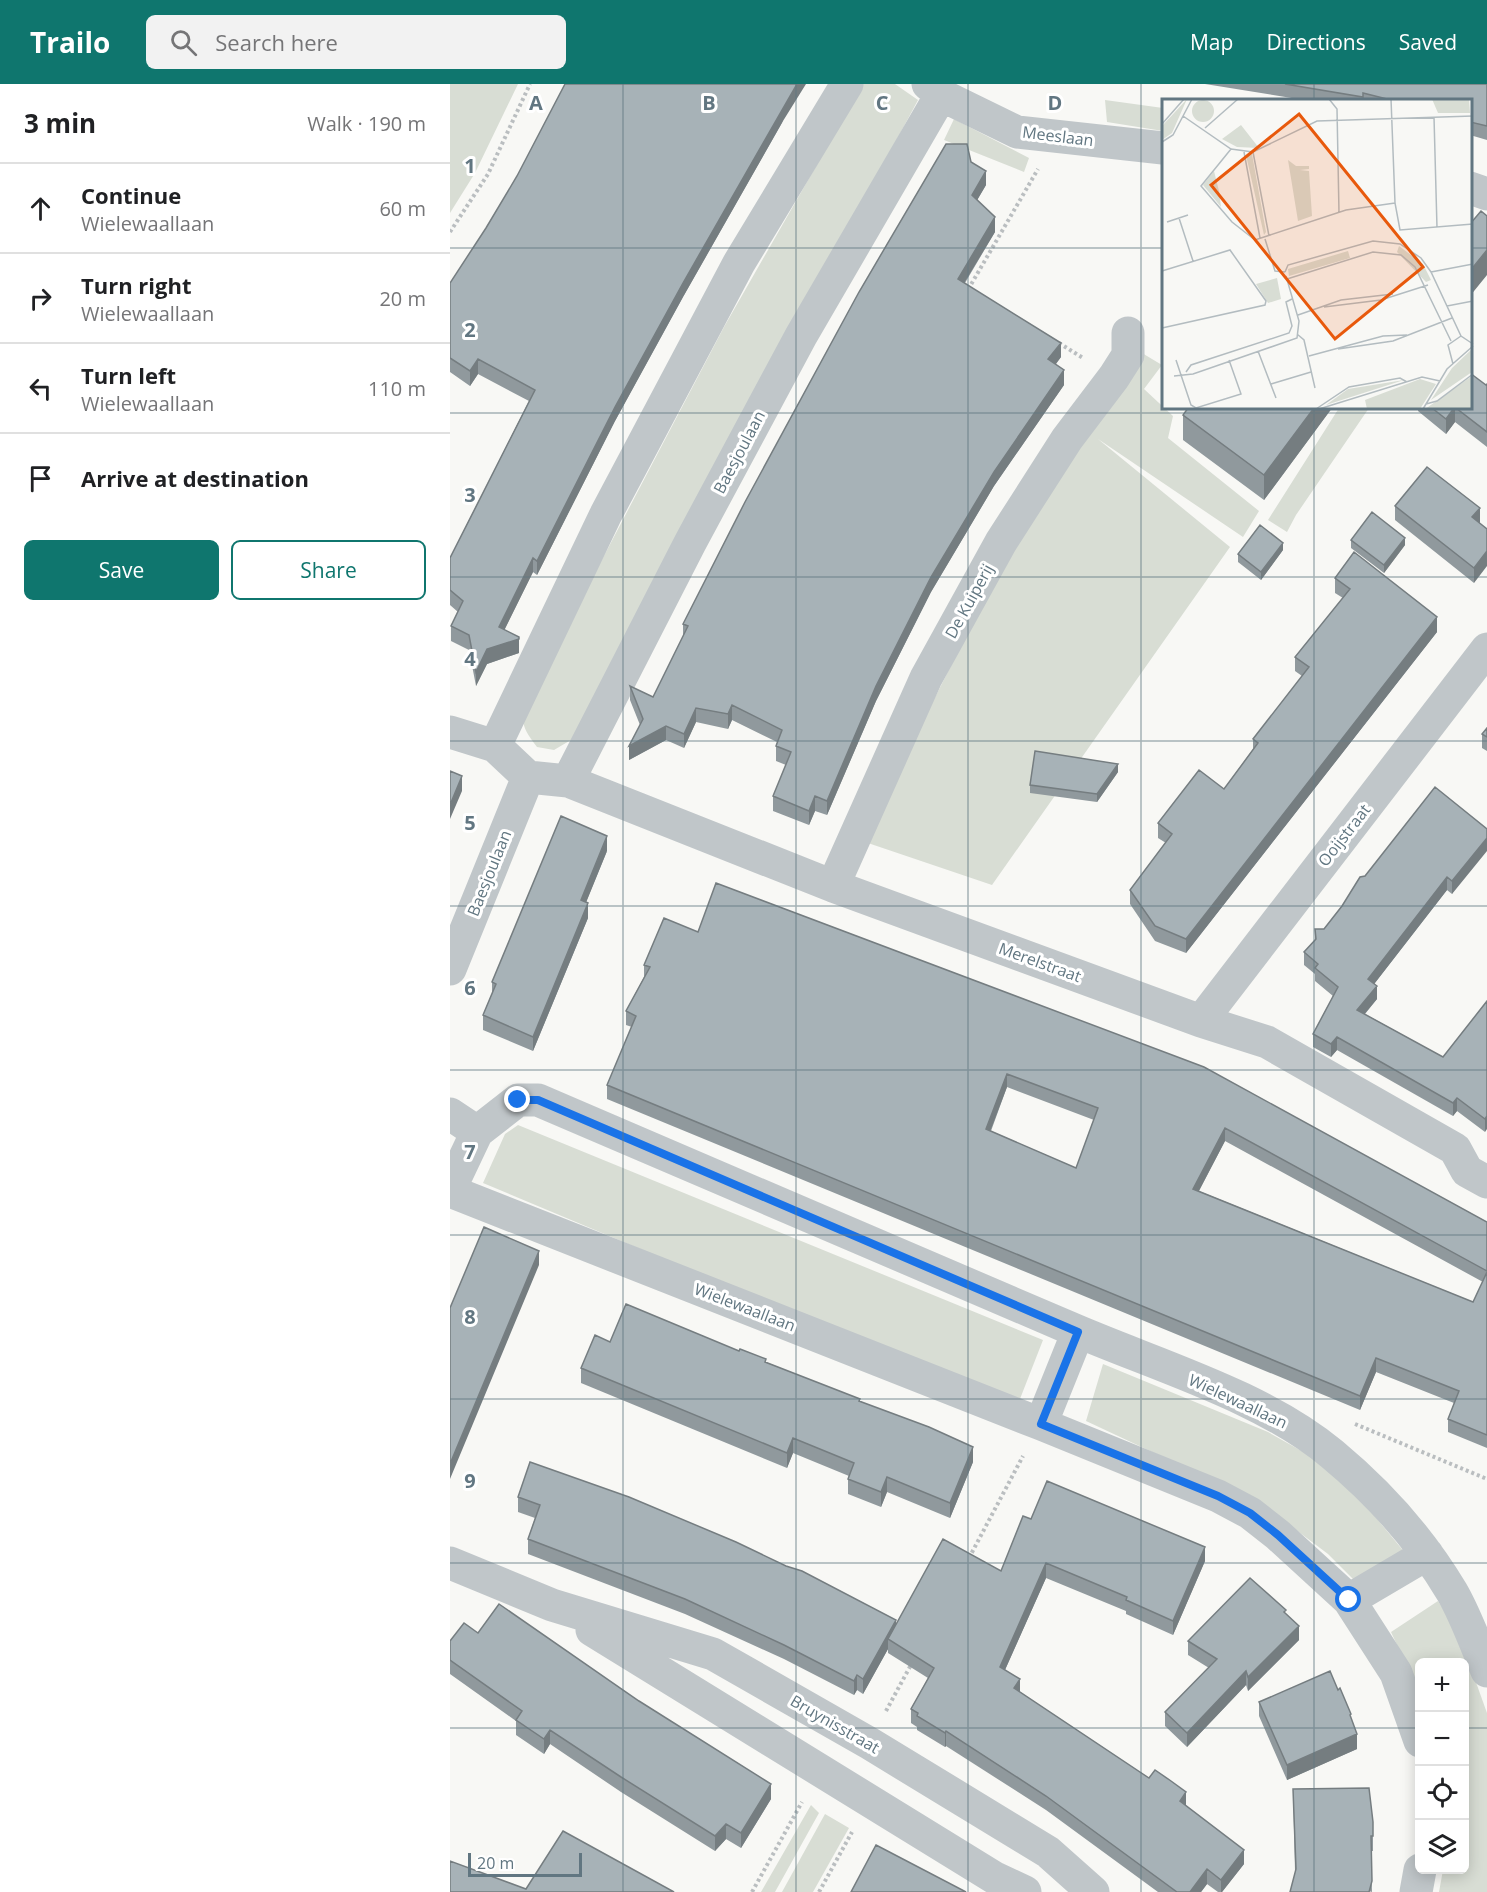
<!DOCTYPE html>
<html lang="en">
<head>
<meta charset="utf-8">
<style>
	body { margin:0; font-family:"Open Sans",sans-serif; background:#f2f2f2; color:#202124 }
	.controls { position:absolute; right:18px; bottom:18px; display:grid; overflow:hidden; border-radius:9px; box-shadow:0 3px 15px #0003 }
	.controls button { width:54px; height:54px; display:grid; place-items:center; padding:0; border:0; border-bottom:2px solid #e0e0e0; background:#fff; color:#202124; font:30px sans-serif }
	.scale { position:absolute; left:18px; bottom:15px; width:114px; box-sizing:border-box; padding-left:6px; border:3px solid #617681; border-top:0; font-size:16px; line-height:21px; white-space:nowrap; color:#617681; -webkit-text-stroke:4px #fff; paint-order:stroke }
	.stop { position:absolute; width:18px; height:18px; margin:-14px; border:4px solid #1a73e8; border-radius:50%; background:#fff }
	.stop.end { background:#1a73e8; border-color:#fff; box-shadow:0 2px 6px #0008 }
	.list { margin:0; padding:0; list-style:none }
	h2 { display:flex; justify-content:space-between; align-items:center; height:78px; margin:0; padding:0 24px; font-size:26px }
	h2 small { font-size:20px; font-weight:400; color:#757577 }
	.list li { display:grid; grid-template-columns:39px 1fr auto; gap:18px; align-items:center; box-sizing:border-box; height:90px; padding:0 24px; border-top:2px solid #e0e0e0 }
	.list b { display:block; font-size:22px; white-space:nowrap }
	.list p { margin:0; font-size:20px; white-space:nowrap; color:#757577 }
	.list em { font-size:20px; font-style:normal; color:#757577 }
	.actions { display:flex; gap:12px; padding:18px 24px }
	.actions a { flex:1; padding:14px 0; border:2px solid #0f766e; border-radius:9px; text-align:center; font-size:21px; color:#0f766e }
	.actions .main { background:#0f766e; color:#fff }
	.icon { flex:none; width:33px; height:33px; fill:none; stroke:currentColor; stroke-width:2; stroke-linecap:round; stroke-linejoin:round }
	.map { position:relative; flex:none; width:1037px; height:1808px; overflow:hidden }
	header { display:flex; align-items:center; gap:36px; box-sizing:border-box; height:84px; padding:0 30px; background:#0f766e; color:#fff }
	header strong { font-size:28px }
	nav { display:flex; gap:33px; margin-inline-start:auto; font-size:21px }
	.search { width:420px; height:54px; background:#f2f2f2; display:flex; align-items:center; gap:15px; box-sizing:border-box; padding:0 21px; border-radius:9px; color:#757577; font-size:22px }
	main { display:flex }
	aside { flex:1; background:#fff }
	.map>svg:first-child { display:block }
</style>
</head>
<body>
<header>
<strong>Trailo</strong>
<div class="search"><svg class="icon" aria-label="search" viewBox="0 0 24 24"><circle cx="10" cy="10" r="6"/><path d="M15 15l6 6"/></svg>Search here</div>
<nav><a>Map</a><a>Directions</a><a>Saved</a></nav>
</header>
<main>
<aside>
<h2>3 min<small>Walk · 190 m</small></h2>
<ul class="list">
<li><svg class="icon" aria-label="ahead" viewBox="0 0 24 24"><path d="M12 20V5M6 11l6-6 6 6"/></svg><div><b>Continue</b><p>Wielewaallaan</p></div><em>60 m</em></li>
<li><svg class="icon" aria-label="right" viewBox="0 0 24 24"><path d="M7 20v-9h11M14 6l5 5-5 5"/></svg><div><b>Turn right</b><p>Wielewaallaan</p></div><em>20 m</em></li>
<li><svg class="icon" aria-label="left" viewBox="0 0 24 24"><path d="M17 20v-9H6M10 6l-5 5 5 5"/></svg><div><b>Turn left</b><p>Wielewaallaan</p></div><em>110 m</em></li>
<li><svg class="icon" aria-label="arrive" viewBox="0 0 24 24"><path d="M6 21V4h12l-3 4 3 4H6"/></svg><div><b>Arrive at destination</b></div></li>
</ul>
<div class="actions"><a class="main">Save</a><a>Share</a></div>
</aside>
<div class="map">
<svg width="1037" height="1808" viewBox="0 0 1037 1808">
	<rect width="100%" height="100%" fill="#f8f8f5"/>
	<path fill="#d8ddd4" d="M0 0H68L25 89 0 129Z
		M413 0H445L468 16 126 653 104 666 87 663C69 639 71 638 81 611L274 243Z
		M655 16 713 24V47L657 38Z
		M504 35 579 74 574 88 494 56Z
		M692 269 712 281 694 305 723 332 718 354 809 427 793 453 648 355 780 463 542 801 412 757 571 444Z
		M889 324H919L846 431 837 448 818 436Z
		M68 1041 593 1256 568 1320 438 1269 33 1099 55 1050Z
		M653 1280 818 1348 857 1370 899 1401 956 1470 908 1500 878 1470 809 1418 636 1337Z
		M988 1517 1001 1537 1023 1590 1037 1629V1808H989L993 1786H1014V1578H970L969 1608 941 1548Z
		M361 1721 369 1729 325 1808H311Z
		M375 1730 399 1744 363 1808H332Z"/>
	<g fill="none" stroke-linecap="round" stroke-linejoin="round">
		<path stroke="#babec0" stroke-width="4" stroke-dasharray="3 3" stroke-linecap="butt" d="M0 148 38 90 80 0
			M520 205 519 204 588 85
			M609 259 633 274
			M905 1340 1037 1395
			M519 1474 573 1372
			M436 1627 462 1579
			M302 1808 352 1718
			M369 1808 402 1748"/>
		<path stroke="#c0c6c9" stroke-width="33" d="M478 0 491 11 567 48 713 64
			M1020 104 1037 110
			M0 648 45 662 78 693 118 697 383 802 751 937 817 958 1005 1065 1017 1087 1037 1098
			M45 662 156 430 289 179 397 0
			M118 697 240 459 351 252 491 11
			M383 802 476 594 551 458 617 355 664 293 678 271V249
			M0 885 78 693
			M751 937 1037 565
			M0 1030 27 1048
			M0 1105 27 1048 68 1016H88C265 1092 442 1168 620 1244 705 1281 811 1311 882 1370 929 1409 971 1456 1002 1508 1016 1532 1026 1561 1037 1587
			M0 1107 591 1340 768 1412 800 1429 828 1451 899 1516 946 1589 970 1657
			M591 1340 628 1248
			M0 1479 102 1521 263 1570 419 1659 598 1768 643 1808
			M899 1516 977 1470
			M142 1546 545 1794 575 1808
			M966 1808 970 1786"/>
	</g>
	<path fill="#90999d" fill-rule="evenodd" d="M755 0H1037V56L1020 51V16H854Z
		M333 37 233 213 165 337 87 491 83 488 54 546 69 568V569L37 580 26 602 19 566 1 557V542L8 528 0 521V474L79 317 28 290 20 302 0 288V199Z
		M521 78 536 101 527 116 545 148 515 199 611 273 606 280 614 301 544 402 481 508 426 617 377 731 365 727 359 741 323 727V712L336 681 326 677V662L327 658 282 636 278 645 246 638 234 664 216 656 179 676 190 641 180 616V602L203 613 233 553V540Z
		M1037 300V363L1005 338 996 350 968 327V324H1020Z
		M738 324H882L814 416 733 356V331Z
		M945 422 1030 438 1024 499 945 436Z
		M901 456 955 461 934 489 901 464Z
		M833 466 811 496 788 478V470Z
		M885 494 987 548 736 869 705 857 680 820V806L716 759 708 754V739L774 705 803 665V655L852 592 845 587V573L893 514 885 509Z
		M1037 636V667L1032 664V650L1037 644Z
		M668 688 647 718 580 709V701Z
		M1037 745 1002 810 997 806 924 900 927 915 915 930 993 973 1037 917 1035 1048 1007 1027 1003 1032 887 966 881 973 863 963V950L883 912 865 897V890L854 881V868L865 856V845H874L915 792Z
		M157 767 136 818 138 834 83 967 33 946V931L42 910V898Z
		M248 848 1037 1138V1364L998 1348V1335L1004 1319 926 1288 910 1326 157 1015V1001L182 943 176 941V927L194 893V881ZM557 1003 644 1036 626 1084 541 1047ZM775 1057 1033 1198 1023 1218 749 1107Z
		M160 1258 316 1278 410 1317 523 1378 500 1434 437 1408 431 1423 398 1410V1395L399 1392 343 1369 337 1384 131 1299V1284Z
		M68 1413 446 1540 551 1487 581 1435 755 1477 723 1551 676 1530V1527L596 1494 555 1586 570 1608 736 1723 794 1780 772 1808H768L757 1800 751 1808H708L596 1726 496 1662 495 1663 467 1646V1643L461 1639V1625L478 1594 438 1569V1565L413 1610 407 1606 404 1611 334 1575 235 1530 78 1470V1455L85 1434 68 1428Z
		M836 1530 849 1556 798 1607 796 1601 737 1663 715 1642V1628L759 1584 738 1571V1557Z
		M28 1549 321 1715 291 1764 276 1755 265 1767 171 1708 100 1660 94 1670 66 1651V1637L0 1590V1557Z
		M809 1618 901 1636 907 1665 837 1696 809 1632Z
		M843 1705 923 1738V1767H921L922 1808 845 1787Z"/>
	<path fill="#757d80" d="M347 0H356L333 37 233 213 165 337 87 491V477L165 323 233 199Z
		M536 87V101L522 125V111Z
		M545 133V148L508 209V195Z
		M1037 166V191L1020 212V187Z
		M611 259V273L598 290V275Z
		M28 275V290L20 302V287Z
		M614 286V301L544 402 481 508 426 617 377 731V717L426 602 481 493 544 388Z
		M864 324H882L814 416V391Z
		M1005 324V338L996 350V335Z
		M1030 424V438L1022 448V433Z
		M955 454V461L934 489V481Z
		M833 459V466L811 496V488Z
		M1037 467V482L1024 499V484Z
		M83 474V488L49 557V543Z
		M987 533V548L736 869V855Z
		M69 553V569L37 580 26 602V588L37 565Z
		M282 621V636L278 645V630Z
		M246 624V638L234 664V650Z
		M216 642V656L179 676V662Z
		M668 680V688L647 718V710Z
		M12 692V707L0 735V721Z
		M365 712V727L359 741V727Z
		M157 752V767L131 831V816Z
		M1037 754V767L1002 810V797Z
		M997 793V806L918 908V895Z
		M138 819V834L83 967V953Z
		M927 902V915L907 939V926Z
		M887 953V966L881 973V960Z
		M557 990V1003L536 1058V1045Z
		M1007 1014V1027L1003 1032V1019Z
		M1037 1032V1045L1035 1048V1035Z
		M775 1044V1057L743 1118V1105Z
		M89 1167V1181L0 1395V1380Z
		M926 1274V1288L910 1326V1312Z
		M343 1354V1369L337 1384V1369Z
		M523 1363V1378L500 1434V1419Z
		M437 1393V1408L431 1423V1408Z
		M755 1463V1477L723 1551V1537Z
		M596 1479V1494L550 1597V1583Z
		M446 1536V1550L438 1555V1565L413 1610V1595Z
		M849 1542V1556L798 1607V1593Z
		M796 1587V1601L737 1663V1649Z
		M407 1591V1606L404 1611V1597Z
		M570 1595V1609L564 1604Z
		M100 1646V1660L94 1670V1655Z
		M496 1647V1662L495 1663V1649Z
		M907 1650V1665L837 1696V1681Z
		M321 1700V1715L291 1764V1749Z
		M736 1708V1723L730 1717Z
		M276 1740V1755L265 1767V1752Z
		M794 1766V1780L772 1808H771V1796Z
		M757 1785V1800L751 1808H740Z"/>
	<path fill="#a7b2b7" stroke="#757d80" stroke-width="1.5" fill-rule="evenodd" d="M115 0H347L233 199 165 323 87 477 83 474 49 543 69 553V555L37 565 26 588 19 551 1 542 13 517 0 506V474L85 306 28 275 20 287 0 274V199L36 144 67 92Z
		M835 0H1037V42L1020 38V16H941L913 9V13Z
		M496 60H517L521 78 536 87 522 111 545 133 508 195 611 259 598 275 614 286 544 388 481 493 426 602 377 717 365 712 359 727 323 712 341 668 326 662 332 646 282 621 278 630 246 624 234 650 216 642 179 662 193 635 180 602 203 613 238 542 233 540 295 418 409 208Z
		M1031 127 1037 132V166L1020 187V140Z
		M1020 289 1036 301 1037 300V348L1006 324H1020Z
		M738 324H864L814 391 733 331Z
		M982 324H1004L996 335Z
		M977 383 1030 424 1022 433 1037 445V467L1024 484 945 422Z
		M922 428 955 454 934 481 901 456Z
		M810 441 833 459 811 488 788 470Z
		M904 468 987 533 736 855 705 842 680 806 722 750 708 739 749 686 774 705 808 659 803 655 859 583 845 573 900 505 885 494Z
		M1037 644V653L1032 650Z
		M585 667 668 680 647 710 580 701Z
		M0 687 12 692 0 721Z
		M985 703 1037 745V754L1002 797 997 793 918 895 927 902 907 926 993 973 1037 917V1032L1035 1035 1007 1014 1003 1019 887 953 881 960 863 950 888 903 865 884 868 880 854 868 866 855 865 845H874L892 822 910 793 915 792Z
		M111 732 157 752 131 816 138 819 83 953 33 931 46 900 42 898Z
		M266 799 754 983 1037 1138V1187L775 1044 743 1105 1023 1218 1037 1188V1351L998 1335 1009 1307 926 1274 910 1312 157 1001 186 932 176 927 200 883 194 881 214 834 248 848ZM557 990 648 1024 626 1084 536 1045Z
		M34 1143 89 1167 0 1380V1224Z
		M176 1220 289 1267 290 1265 316 1275 315 1278 410 1315 409 1317 479 1343 523 1363 500 1419 437 1393 431 1408 398 1395 404 1379 343 1354 337 1369 131 1284 145 1251 160 1258Z
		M80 1378 179 1413 286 1458 336 1482 352 1487 446 1536 413 1595 407 1591 404 1597 334 1561 235 1515 78 1455 90 1421 68 1413Z
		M597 1397 755 1463 723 1537 676 1516 677 1513 596 1479 550 1583 570 1595 564 1604 699 1694 705 1686 721 1697 736 1708 730 1717 794 1766 771 1796 757 1785 740 1808H727L596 1712 496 1647 495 1649 467 1632 468 1629 461 1625 484 1584 438 1555 493 1455 551 1487 573 1432 581 1435Z
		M800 1494 836 1526 834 1528 849 1542 798 1593 796 1587 737 1649 715 1628 767 1575 738 1557Z
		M49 1520 189 1617 321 1700 291 1749 276 1740 265 1752 171 1693 100 1646 94 1655 66 1636 72 1627 0 1576V1557L14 1539 28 1549Z
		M880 1587 888 1606 890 1604 901 1630 900 1631 907 1650 837 1681 809 1618Z
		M919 1704 923 1738V1752H921L922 1797 919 1808H840L846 1785 843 1705Z
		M113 1747 224 1808H0V1777L76 1805Z
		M426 1761 516 1808H401Z"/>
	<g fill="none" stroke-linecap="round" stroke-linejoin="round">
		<path stroke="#1a73e8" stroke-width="8" d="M68 1016H88L628 1248 591 1340 768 1412 800 1429 828 1451 899 1516"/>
	</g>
	<path fill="none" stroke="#617681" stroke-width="1.5" stroke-opacity="0.55" d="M173 0V1808M346 0V1808M518 0V1808M691 0V1808M864 0V16M0 164H713M1020 164H1037M864 324V1808M0 329H1037M0 493H1037M0 657H1037M0 822H1037M0 986H1037M0 1151H1037M0 1315H1037M0 1479H1037M0 1644H970M1014 1644H1037"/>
	<g text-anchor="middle" stroke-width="6" stroke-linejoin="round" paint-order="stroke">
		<g font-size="16" fill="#617681" stroke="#fff">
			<text transform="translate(608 52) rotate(7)" y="6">Meeslaan</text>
			<text transform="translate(289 368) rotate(-62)" y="6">Baesjoulaan</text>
			<text transform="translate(519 517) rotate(-61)" y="6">De Kuiperij</text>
			<text transform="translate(894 751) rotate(-52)" y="6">Ooijstraat</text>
			<text transform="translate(39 789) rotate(-68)" y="6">Baesjoulaan</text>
			<text transform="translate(590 878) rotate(20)" y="6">Merelstraat</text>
			<text transform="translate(295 1223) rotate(21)" y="6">Wielewaallaan</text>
			<text transform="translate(788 1317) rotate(25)" y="6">Wielewaallaan</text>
			<text transform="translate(385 1640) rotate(30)" y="6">Bruynisstraat</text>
		</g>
	</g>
	<g transform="translate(712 15)">
		<rect width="310" height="310" fill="#f8f8f5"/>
		<path d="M25 0 10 34 0 41V27ZM270 0H307L308 14H276ZM30 12a11 11 0 1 1 22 0a11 11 0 1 1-22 0ZM79 26 97 49 75 48 60 40ZM90 55 104 133 102 136 84 56ZM126 61 134 67H147V70L138 71 147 72 150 117 136 122ZM52 72 57 92 59 108 41 86ZM237 147 261 165 269 181 264 183 235 153ZM186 152 188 159 127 177 126 170ZM115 179 119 200 106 204 94 185ZM310 250V273L269 301 290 269ZM310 277V310H263L266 308ZM258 280 274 285 258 310H205L203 301ZM242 281 164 306 186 290Z" fill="#d8ddd4"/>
		<path fill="none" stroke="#b3bcc0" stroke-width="1.5" d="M167 0 175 10 177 114M229 0 233 104 238 131 311 125M21 17 69 50 91 53 155 22 311 17M272 18 275 129M0 25 22 0M43 29 76 0M0 43 11 36 30 0M69 50 39 87 70 123 93 141 184 111 233 104M82 53 98 139M91 53 107 137M0 62V43M17 119 31 162M5 123 26 116M103 140 113 172 123 173M0 172 68 151 104 202 103 206 0 229M123 173 126 166 211 142 238 145 259 159 269 173 299 237 311 245M269 173 311 165M125 180 211 153 239 156 253 168 289 242M285 207 311 202M162 208 219 201 266 186M136 216 179 201 231 195M135 235 142 241 153 289M176 250 231 242 290 219M96 252 114 299M147 257 221 237 245 236M14 261 29 306 34 309 79 295 67 261M291 265 286 246 299 237M24 273 29 266 127 234 130 227 124 203 130 200M12 277 31 275 135 239 137 222 124 177M109 285 149 273M264 305 275 302 311 275M154 310 187 288 238 279 245 283M157 310 260 278 278 282M261 310 285 270 311 247"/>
		<path fill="#e8590c" fill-opacity="0.15" stroke="#e8590c" stroke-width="3" d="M137 15 261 168 173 240 49 86Z"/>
		<rect width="310" height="310" fill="none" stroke="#617681" stroke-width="3"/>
	</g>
	<g font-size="20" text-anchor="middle" font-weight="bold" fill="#617681" stroke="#fff" stroke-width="6" stroke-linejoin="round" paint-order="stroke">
		<text x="86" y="26">A</text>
		<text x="259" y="26">B</text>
		<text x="432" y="26">C</text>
		<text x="605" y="26">D</text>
		<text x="20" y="89">1</text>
		<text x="20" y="253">2</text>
		<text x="20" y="418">3</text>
		<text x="20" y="582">4</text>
		<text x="20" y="746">5</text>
		<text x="20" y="911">6</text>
		<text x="20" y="1075">7</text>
		<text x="20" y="1240">8</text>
		<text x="20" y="1404">9</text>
	</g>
</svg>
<div class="controls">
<button>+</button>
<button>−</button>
<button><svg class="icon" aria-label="locate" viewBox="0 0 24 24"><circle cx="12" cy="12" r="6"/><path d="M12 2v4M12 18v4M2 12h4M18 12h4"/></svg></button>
<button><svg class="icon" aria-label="layers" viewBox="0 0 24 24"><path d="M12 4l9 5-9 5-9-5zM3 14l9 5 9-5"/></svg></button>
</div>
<div class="scale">20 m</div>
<div class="stop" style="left:899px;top:1516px"></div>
<div class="stop end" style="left:68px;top:1016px"></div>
</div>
</main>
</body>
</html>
